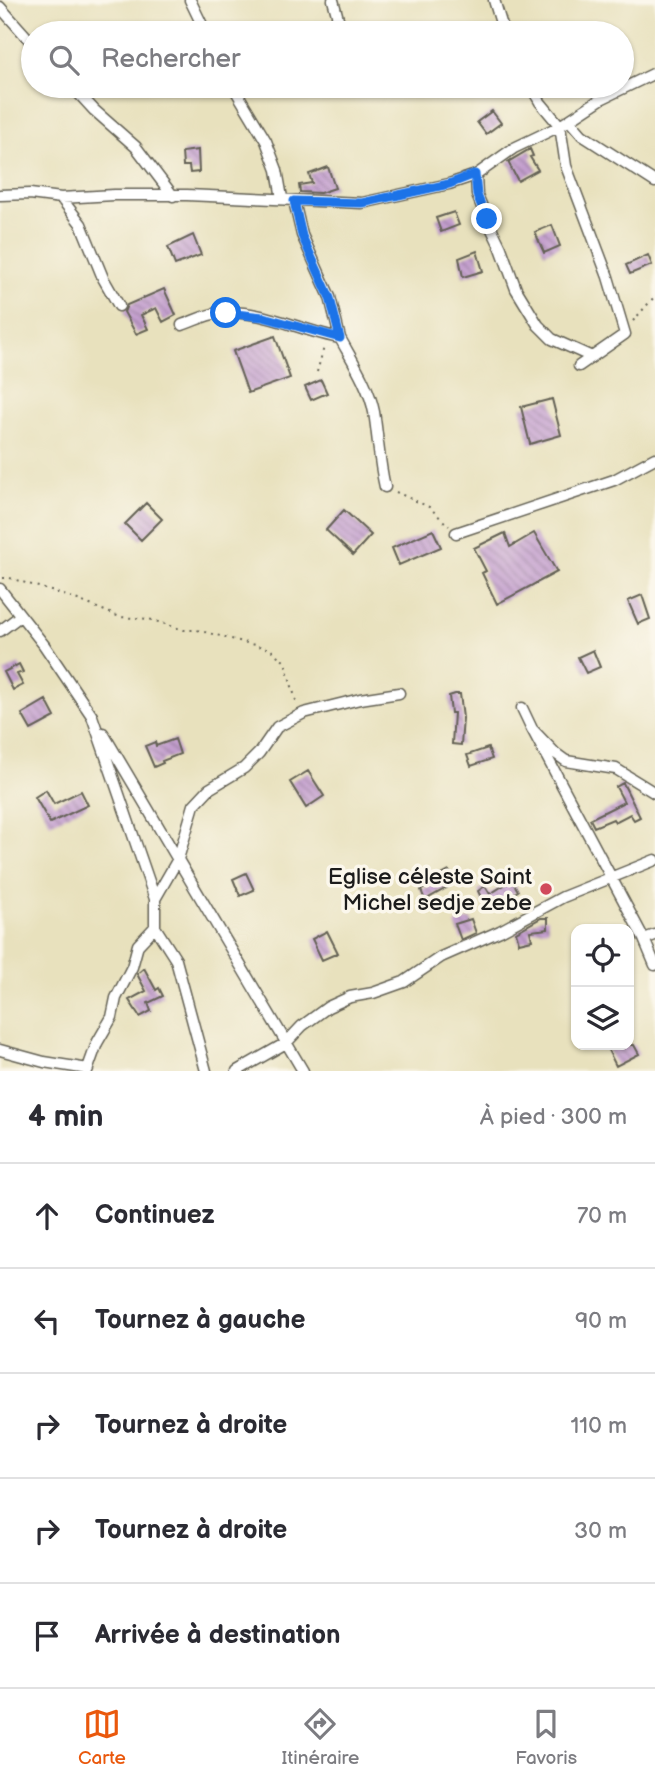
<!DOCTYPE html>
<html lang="fr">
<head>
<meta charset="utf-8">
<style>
	body { margin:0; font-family:"Balsamiq Sans",sans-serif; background:#f2f2f3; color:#2b2b33 }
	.controls { position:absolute; right:21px; bottom:21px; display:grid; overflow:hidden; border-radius:14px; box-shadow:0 2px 5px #0004 }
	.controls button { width:63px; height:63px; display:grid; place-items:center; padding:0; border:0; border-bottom:2px solid #e1e1e2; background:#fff; color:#2b2b33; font:35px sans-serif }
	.stop { position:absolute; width:21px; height:21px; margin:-16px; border:5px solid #1a73e8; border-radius:50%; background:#fff }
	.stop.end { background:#1a73e8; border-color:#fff; box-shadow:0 2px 7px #0008 }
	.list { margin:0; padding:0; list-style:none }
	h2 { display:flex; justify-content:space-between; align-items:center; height:91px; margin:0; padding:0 28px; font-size:30px }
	h2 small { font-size:23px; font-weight:400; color:#7c7c81 }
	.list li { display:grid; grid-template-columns:46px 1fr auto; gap:21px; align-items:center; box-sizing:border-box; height:105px; padding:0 28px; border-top:2px solid #e1e1e2 }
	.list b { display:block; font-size:26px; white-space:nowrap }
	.list em { font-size:23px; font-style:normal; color:#7c7c81 }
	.icon { flex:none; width:38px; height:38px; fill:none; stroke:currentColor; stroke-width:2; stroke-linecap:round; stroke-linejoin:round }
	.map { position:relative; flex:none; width:655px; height:1071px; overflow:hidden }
	.search { position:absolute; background:#fff; box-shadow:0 2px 5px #0004; left:21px; right:21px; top:21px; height:77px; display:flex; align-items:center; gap:18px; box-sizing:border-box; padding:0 24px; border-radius:38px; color:#7c7c81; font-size:26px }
	.sheet { height:616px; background:#fff }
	nav { display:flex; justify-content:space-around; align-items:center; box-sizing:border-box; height:98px; border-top:2px solid #e1e1e2; background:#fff; font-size:19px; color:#7c7c81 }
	nav a { display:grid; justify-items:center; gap:4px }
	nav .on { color:#ea580c }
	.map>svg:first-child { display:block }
</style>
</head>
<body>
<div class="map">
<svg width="655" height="1071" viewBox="0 0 655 1071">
	<defs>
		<pattern id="building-back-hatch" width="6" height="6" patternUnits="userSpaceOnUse" patternTransform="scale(1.75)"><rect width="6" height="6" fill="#c39ece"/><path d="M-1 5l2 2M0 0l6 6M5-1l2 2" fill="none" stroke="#9e80a6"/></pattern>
	</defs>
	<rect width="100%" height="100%" fill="#fbf7ec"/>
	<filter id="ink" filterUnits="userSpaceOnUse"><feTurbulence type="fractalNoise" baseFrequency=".0143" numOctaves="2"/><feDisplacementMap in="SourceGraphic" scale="14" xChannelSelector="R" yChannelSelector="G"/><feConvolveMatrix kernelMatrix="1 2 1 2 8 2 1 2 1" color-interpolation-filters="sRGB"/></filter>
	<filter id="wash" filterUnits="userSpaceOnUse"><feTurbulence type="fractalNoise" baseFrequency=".00686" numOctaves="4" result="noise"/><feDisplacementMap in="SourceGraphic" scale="28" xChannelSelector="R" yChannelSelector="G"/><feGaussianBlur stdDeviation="1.57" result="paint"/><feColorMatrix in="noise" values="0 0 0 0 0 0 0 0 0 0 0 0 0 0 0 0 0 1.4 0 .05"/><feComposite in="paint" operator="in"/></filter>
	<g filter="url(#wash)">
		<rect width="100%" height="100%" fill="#e8e1bd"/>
		<g id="blocks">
			<path fill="url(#building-back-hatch)" d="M492 111 501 123 486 134 477 122Z
				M530 149 533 156 530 157 538 170 518 181 508 162Z
				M198 150 199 172 190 173 189 166H183L182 152Z
				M328 167 335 188 320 193 300 192 299 185 312 183 309 174Z
				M454 212 459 225 441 232 436 218Z
				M552 225 560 246 544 253 535 232Z
				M193 235 201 255 175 265 168 247Z
				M477 251 483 271 463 277 459 258Z
				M648 255 652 265 630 274 626 265Z
				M164 289 176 315 163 322 156 308 141 315 148 329 136 334 124 312 127 305Z
				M275 336 290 378 248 393 233 351Z
				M321 380 327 393 311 400 305 387Z
				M552 399 561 435 530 444 521 407Z
				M146 503 162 519 141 540 125 524Z
				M344 510 371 535 353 555 326 530Z
				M433 530 441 547 399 565 392 548Z
				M505 533 510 547 534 533 557 572 497 604 482 573 486 571 474 548Z
				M642 595 650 619 638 624 628 601Z
				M593 650 600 667 586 673 578 657Z
				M19 664 23 672 17 674 23 685 13 690 4 672Z
				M455 694H460L463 718 461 745 452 744 454 713H451L449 696Z
				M46 700 55 717 31 730 22 714Z
				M175 739 180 754 162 761 163 763 154 767 145 746 155 742 156 746Z
				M488 748 492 759 471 766 467 755Z
				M308 771 324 796 306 808 290 782Z
				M623 783 640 817 634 820 630 814 615 822 613 819 594 827 590 819 624 802 616 787Z
				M46 790 54 804 81 791 88 805 50 823 35 797Z
				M449 871 455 883 425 900 421 890 440 881 438 877Z
				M246 873 254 890 240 896 233 879Z
				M512 880 518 891 487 910 478 891 485 886 490 894Z
				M541 918H548V929L530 931 532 940 519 943 516 932Z
				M471 919 476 933 461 940 455 924Z
				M327 931 338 953 322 960 312 939Z
				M144 968 156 990 159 988 163 996 148 1003 151 1011 140 1017 129 1000 146 991 137 974Z
				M619 1045H634L639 1054 616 1066 608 1050Z"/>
		</g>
	</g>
	<g filter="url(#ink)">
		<use href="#blocks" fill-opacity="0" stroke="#636154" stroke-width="2"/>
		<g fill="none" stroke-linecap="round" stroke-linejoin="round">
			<g stroke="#636154" stroke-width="13">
				<path id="minor" d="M190 0 206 33
					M333 0 342 33
					M494 0 504 33
					M0 7 33 44
					M72 86 94 110 136 147 173 196
					M233 86 266 141 277 170 282 198
					M531 86 540 102 560 126 566 166 608 277 625 334 579 366
					M569 120 582 135 655 182
					M476 175 477 195 487 219 501 248 516 289 538 325 552 339 592 357
					M0 195 30 194 61 198 114 195H187L362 203 449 184 476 175 514 148 560 126 601 99 655 73
					M61 198 81 224 103 278 119 306
					M182 325C194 321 207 314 219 313 259 308 301 331 340 338L330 297 302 235 294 201
					M340 338C352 360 369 386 374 412 378 437 379 462 385 487
					M456 533 614 480 655 458
					M0 589 44 645 92 716 155 899V927L176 960 206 1071
					M0 631 20 616
					M522 708 532 729 555 753 566 761 616 769 655 793
					M532 729 644 939 655 935
					M103 733 303 1071
					M155 899 178 859 194 805 209 789 244 768 259 753 277 727 304 713 360 699 399 693
					M644 939 655 965
					M0 1050 44 1062 88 1069
					M87 1071 97 1043 112 1017 116 998 132 967 138 945 155 927
					M237 1071 286 1043 302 1026 328 1007 350 997 373 993 404 982 441 957 500 931 563 897 655 860"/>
			</g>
			<path stroke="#636154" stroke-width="2" stroke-dasharray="2 5" stroke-linecap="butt" d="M633 321 655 296
				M317 372 324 347
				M396 492 429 507 449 526
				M3 578H10L73 598 120 617 149 619 184 630H197L270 649 285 662 297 704"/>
			<use href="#minor" stroke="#fff" stroke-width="10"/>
		</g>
	</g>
	<g fill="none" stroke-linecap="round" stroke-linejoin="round" filter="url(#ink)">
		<path stroke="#1a73e8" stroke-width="9" d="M226 313 263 317 340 338 330 298 302 236 294 201 362 203 449 184 475 174 477 195 487 219"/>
	</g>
	<circle fill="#d1495b" stroke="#fbf7ec" stroke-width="2.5" cx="546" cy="889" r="7"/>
	<g text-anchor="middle" stroke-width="7" stroke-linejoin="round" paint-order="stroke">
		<g font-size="23" fill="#1c1c1c" stroke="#fbf7ec" text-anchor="end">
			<text x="532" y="884">Eglise céleste Saint<tspan x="532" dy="26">Michel sedje zebe</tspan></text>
		</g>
	</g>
</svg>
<div class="controls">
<button><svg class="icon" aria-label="locate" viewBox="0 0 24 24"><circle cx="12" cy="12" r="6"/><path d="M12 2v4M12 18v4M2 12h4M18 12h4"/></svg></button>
<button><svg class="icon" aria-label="layers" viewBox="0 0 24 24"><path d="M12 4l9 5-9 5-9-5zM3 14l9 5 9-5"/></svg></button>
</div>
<div class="stop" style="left:226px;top:313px"></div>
<div class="stop end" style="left:487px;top:219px"></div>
<div class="search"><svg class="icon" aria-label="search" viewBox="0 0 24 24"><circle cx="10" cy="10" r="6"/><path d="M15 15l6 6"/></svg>Rechercher</div>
</div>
<section class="sheet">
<h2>4 min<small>À pied · 300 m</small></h2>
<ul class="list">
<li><svg class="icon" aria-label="ahead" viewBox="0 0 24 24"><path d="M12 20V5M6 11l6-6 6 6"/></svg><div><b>Continuez</b></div><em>70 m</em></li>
<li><svg class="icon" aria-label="left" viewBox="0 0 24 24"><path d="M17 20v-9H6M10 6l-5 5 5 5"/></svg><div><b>Tournez à gauche</b></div><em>90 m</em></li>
<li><svg class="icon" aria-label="right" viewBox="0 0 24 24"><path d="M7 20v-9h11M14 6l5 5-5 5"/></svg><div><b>Tournez à droite</b></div><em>110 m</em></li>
<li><svg class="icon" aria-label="right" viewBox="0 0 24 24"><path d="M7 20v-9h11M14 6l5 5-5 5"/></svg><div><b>Tournez à droite</b></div><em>30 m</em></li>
<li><svg class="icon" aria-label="arrive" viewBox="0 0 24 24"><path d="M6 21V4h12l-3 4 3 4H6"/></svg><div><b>Arrivée à destination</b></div></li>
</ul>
</section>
<nav>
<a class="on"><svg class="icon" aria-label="map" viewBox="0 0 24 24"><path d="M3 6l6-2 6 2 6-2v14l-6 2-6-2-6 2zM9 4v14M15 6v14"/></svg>Carte</a>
<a><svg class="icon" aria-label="directions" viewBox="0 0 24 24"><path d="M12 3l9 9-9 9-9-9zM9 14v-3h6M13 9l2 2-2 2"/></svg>Itinéraire</a>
<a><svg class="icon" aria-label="saved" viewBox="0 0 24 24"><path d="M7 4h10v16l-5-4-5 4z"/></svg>Favoris</a>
</nav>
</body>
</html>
